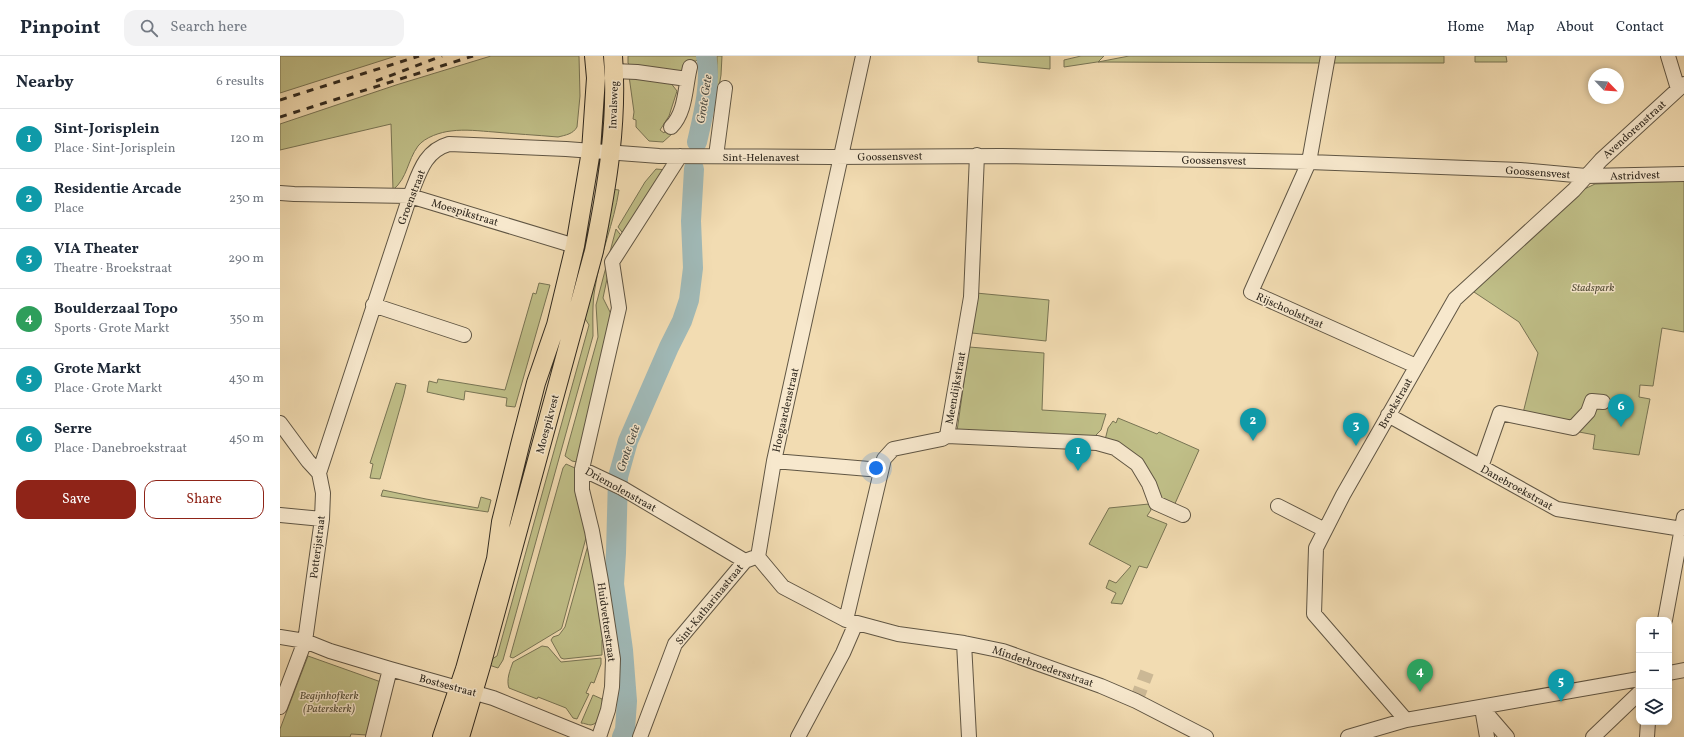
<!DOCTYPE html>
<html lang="en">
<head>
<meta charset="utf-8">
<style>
	body { margin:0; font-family:Vollkorn,serif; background:#f2f2f3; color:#1f2937 }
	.controls { position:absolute; right:12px; bottom:12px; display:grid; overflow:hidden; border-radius:8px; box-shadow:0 2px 6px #0003 }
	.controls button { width:36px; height:36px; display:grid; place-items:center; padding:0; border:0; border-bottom:1px solid #e0e1e3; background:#fff; color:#1f2937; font:20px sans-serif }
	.compass { position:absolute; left:1308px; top:12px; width:36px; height:36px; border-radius:50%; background:#fff; box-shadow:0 2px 6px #0003; rotate:115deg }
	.you { position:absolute; left:596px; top:412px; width:14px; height:14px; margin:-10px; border:3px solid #fff; border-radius:50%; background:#1a73e8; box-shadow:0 0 0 6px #1a73e833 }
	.badge { display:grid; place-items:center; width:26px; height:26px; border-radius:50%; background:#8f2418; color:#fff; font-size:13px; font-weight:700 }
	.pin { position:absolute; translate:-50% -33px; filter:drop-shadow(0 1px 2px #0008) }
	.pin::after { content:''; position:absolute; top:21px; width:14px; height:12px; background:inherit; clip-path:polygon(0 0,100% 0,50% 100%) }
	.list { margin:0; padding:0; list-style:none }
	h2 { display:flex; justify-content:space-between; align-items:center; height:52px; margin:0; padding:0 16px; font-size:17px }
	h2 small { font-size:13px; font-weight:400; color:#747a83 }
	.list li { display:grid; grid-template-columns:26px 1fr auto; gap:12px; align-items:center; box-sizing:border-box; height:60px; padding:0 16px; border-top:1px solid #e0e1e3 }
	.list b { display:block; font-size:15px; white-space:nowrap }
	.list p { margin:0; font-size:13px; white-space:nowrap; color:#747a83 }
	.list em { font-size:13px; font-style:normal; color:#747a83 }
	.actions { display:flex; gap:8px; padding:12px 16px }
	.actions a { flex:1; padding:9px 0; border:1px solid #8f2418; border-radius:12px; text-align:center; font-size:14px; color:#8f2418 }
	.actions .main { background:#8f2418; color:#fff }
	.icon { flex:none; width:22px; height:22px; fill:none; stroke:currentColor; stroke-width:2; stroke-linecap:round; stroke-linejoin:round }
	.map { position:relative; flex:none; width:1404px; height:681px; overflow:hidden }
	header { display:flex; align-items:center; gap:24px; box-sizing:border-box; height:56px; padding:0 20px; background:#fff; border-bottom:1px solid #e0e1e3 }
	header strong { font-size:19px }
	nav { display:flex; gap:22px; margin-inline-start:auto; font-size:14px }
	.search { width:280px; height:36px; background:#f2f2f3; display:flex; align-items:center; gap:10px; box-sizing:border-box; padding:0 14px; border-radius:12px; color:#747a83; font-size:15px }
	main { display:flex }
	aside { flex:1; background:#fff }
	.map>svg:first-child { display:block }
</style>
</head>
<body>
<header>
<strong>Pinpoint</strong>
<div class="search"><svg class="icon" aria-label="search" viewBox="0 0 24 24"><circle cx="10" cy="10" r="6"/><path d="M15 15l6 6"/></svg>Search here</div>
<nav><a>Home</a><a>Map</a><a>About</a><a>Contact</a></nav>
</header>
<main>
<aside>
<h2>Nearby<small>6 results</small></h2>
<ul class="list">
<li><span class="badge" style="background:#0f9aa8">1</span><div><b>Sint-Jorisplein</b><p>Place · Sint-Jorisplein</p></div><em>120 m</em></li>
<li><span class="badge" style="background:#0f9aa8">2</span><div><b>Residentie Arcade</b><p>Place</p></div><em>230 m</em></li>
<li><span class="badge" style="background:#0f9aa8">3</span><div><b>VIA Theater</b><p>Theatre · Broekstraat</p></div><em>290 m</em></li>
<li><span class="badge" style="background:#2e9e5b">4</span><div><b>Boulderzaal Topo</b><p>Sports · Grote Markt</p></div><em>350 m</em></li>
<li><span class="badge" style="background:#0f9aa8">5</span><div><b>Grote Markt</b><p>Place · Grote Markt</p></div><em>430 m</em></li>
<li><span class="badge" style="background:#0f9aa8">6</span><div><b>Serre</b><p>Place · Danebroekstraat</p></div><em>450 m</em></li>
</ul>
<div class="actions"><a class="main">Save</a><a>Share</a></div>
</aside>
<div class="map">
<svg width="1404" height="681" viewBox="0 0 1404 681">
	<rect width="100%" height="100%" fill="#f2dcb2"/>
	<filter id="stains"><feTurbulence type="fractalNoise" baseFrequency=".005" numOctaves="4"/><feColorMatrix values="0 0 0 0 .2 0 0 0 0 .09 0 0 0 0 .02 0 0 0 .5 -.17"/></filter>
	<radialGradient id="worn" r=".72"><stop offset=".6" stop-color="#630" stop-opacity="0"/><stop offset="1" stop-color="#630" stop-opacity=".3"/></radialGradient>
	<path fill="#c0bf88" stroke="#787454" d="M0 0H116L0 37Z
		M211 0H299L300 40 297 71C293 78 286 79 278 81 256 79 235 78 214 76 200 75 185 73 171 75 161 76 145 81 138 90 127 105 128 121 113 134L111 68 0 94V68L116 29Z
		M348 0H419V3L406 11 400 18 351 11 348 7Z
		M437 0H442L441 19 435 54 428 53 437 21Z
		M698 0H770V13L698 6Z
		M801 0H824L818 6 849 0H1042L1041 7 817 6 784 11V4Z
		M1055 0H1164V7H1052Z
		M1195 0H1226L1227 6H1195Z
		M349 20 390 26 397 35 389 60 380 74 384 77 387 72 403 68 383 86 369 85 356 71V64L353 63 354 56Z
		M376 113 388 114 345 180 338 171 365 126Z
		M1404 125V276L1382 272 1373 330 1360 329 1359 341 1370 343 1359 399 1313 393 1315 379 1241 365 1258 297 1239 266 1191 234 1296 137 1315 128Z
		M331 133 339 134C334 167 320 198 315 232 312 248 313 264 313 280L223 604 218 612 209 609 210 604 217 600 309 269 304 261Z
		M336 173 343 182 332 199 323 242 331 258 297 406 292 405 285 400 318 281 316 249Z
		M259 227 270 229 235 351 226 350 227 342 185 335 184 344 147 336 149 325 157 327 158 323 225 334 253 237 256 238Z
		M696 237 769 244 766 285 692 277Z
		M689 291 764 297 762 354 826 358 821 374 811 384 677 375Z
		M116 327 126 329 124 338 100 423 90 422 93 408 90 407Z
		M838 362 877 378 879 376 883 378 919 394 893 452 883 446 825 384 828 372 833 365 836 367Z
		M286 408 295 412 296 440 307 478 282 571 281 573 233 602 230 601 283 412Z
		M103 434 146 443 198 452 201 441 211 444 208 456 101 440Z
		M869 448 871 454 867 460 887 468 867 512 859 510 842 548 831 547 836 537 826 532 829 524 836 527 851 510 809 488 829 452Z
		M308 489 326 583 322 584V599L284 603 281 602 271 584 273 581 279 579 285 571Z
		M262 590 268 591 281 606 321 602V608L314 627 311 626 306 637 309 638 297 663 293 662 286 652 258 641 257 643 229 632C226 624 230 614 233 606Z
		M28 600 101 626 87 679 71 678 70 681H0V673Z
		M313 639 322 643C324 651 320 668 311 669 308 669 304 667 301 667Z"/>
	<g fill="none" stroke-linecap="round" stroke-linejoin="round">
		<path stroke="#a0b9b7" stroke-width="20" d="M417 86C423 60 432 25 426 0
			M342 681 345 674 347 645 343 594 334 528 336 497 338 421 348 385 389 291 402 265 409 244 413 212 411 165 414 113"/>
		<path stroke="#cbb895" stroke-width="14" stroke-dasharray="14 7" stroke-linecap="butt" d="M856 645 867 616"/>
		<g stroke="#605644" stroke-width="16">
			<path id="minor" d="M583 0 494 405 478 501 503 531 566 564 618 578 684 587 723 595 821 630 856 645 926 681
				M1048 0 1029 106 971 236 1136 310
				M1388 0 1398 33
				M334 15 357 16 407 23
				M391 71C406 56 405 31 410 11
				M436 100 445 32
				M0 137 14 138 130 140 295 190
				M93 249 184 279
				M1108 359 1277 453 1402 473
				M0 367 28 405 39 417 43 437 42 463 25 585 0 651
				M667 380 817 387 835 392 857 408 869 428 876 447 903 459
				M494 405 601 414
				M1201 411 1220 357 1293 372 1308 356 1312 345 1323 346
				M302 413 342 432 465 505 473 502
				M39 417 130 140C139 118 144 95 169 88L286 93 379 100 552 101 721 100 1029 106 1240 114 1306 120 1404 118
				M998 450 1045 474
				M0 459 42 463
				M566 564 604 403 613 393 662 383 667 380 691 241 697 99
				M1385 564 1404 461
				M0 581 25 585 50 595 110 613 213 642 309 681
				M684 587 689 681
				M1389 617 1404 614
				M1202 652 1227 681
				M1202 652 1207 681
				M1126 664 1034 558 1036 492 1063 439 1175 243 1294 134 1321 104 1404 28
				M93 681 110 613
				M319 681 328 654 332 631 333 603 321 525 312 475 302 434V413L339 252 332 206 400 100
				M360 681 395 588 465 505
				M518 681 563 597 576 567
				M1068 681 1126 664 1359 623
				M1313 681 1359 637
				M1367 681 1368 666"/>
		</g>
		<g stroke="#30291f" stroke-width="20">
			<path id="major" d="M162 681 185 613 216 503 221 466 240 389 256 327 276 269 295 190 311 95 316 22 314 0
				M180 681 201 610 314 195C327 131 338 66 333 0"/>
		</g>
		<use href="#minor" stroke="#f7e8cd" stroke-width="14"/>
		<use href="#major" stroke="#f2dcb2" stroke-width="18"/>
		<path stroke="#30291f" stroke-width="3" stroke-dasharray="7 7" stroke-linecap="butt" d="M96 25 162 0
			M0 44 139 0
			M0 61 193 0"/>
	</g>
	<g text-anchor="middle" stroke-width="3" stroke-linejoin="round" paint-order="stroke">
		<g font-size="11" fill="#30291f" stroke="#f7e8cd">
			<text transform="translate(333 49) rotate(-88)" y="4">Invalsweg</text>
			<text transform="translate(1354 73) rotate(-42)" y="4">Avendorenstraat</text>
			<text transform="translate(610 100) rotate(-1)" y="4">Goossensvest</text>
			<text x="481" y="105">Sint-Helenavest</text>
			<text transform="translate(934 104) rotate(1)" y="4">Goossensvest</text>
			<text transform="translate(1258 116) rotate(4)" y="4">Goossensvest</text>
			<text transform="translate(1355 119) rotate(-2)" y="4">Astridvest</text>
			<text transform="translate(131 141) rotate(-69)" y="4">Groenstraat</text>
			<text transform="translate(185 156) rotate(17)" y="4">Moespikstraat</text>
			<text transform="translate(1010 254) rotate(24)" y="4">Rijschoolstraat</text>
			<text transform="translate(675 332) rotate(-80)" y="4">Meendijkstraat</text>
			<text transform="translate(1115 347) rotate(-60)" y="4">Broekstraat</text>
			<text transform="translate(505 354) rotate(-77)" y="4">Hoegaardenstraat</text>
			<text transform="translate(267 368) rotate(-75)" y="4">Moespikvest</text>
			<text transform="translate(1237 431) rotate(29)" y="4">Danebroekstraat</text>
			<text transform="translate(341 433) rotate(29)" y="4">Driemolenstraat</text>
			<text transform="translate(37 491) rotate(-83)" y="4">Potterijstraat</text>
			<text transform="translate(429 548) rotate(-51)" y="4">Sint-Katharinastraat</text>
			<text transform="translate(327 566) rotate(82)" y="4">Huidvetterstraat</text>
			<text transform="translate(763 610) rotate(19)" y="4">Minderbroedersstraat</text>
			<text transform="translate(168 629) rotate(15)" y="4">Bostsestraat</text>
		</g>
		<g font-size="11" font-style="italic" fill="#544e39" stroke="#f7e8cd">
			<text x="1313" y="235">Stadspark</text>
			<text x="49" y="643">Begijnhofkerk<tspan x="49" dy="13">(Paterskerk)</tspan></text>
		</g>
		<g font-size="12" font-style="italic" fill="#4c4d45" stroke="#f7e8cd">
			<text transform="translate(424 43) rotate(-81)" y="4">Grote Gete</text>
			<text transform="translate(348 392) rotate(-71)" y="4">Grote Gete</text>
		</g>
	</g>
	<rect width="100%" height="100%" filter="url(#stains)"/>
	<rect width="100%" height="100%" fill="url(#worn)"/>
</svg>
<div class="controls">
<button>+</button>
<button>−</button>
<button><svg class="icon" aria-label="layers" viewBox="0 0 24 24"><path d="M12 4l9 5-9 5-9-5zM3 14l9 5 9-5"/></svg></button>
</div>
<svg class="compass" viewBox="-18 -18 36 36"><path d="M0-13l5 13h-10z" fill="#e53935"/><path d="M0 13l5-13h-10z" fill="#747a83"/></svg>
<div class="you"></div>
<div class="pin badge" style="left:798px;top:415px;background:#0f9aa8">1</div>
<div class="pin badge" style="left:973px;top:385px;background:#0f9aa8">2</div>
<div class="pin badge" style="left:1076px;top:390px;background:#0f9aa8">3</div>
<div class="pin badge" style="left:1140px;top:636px;background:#2e9e5b">4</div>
<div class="pin badge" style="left:1281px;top:646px;background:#0f9aa8">5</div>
<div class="pin badge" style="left:1341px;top:371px;background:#0f9aa8">6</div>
</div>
</main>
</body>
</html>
